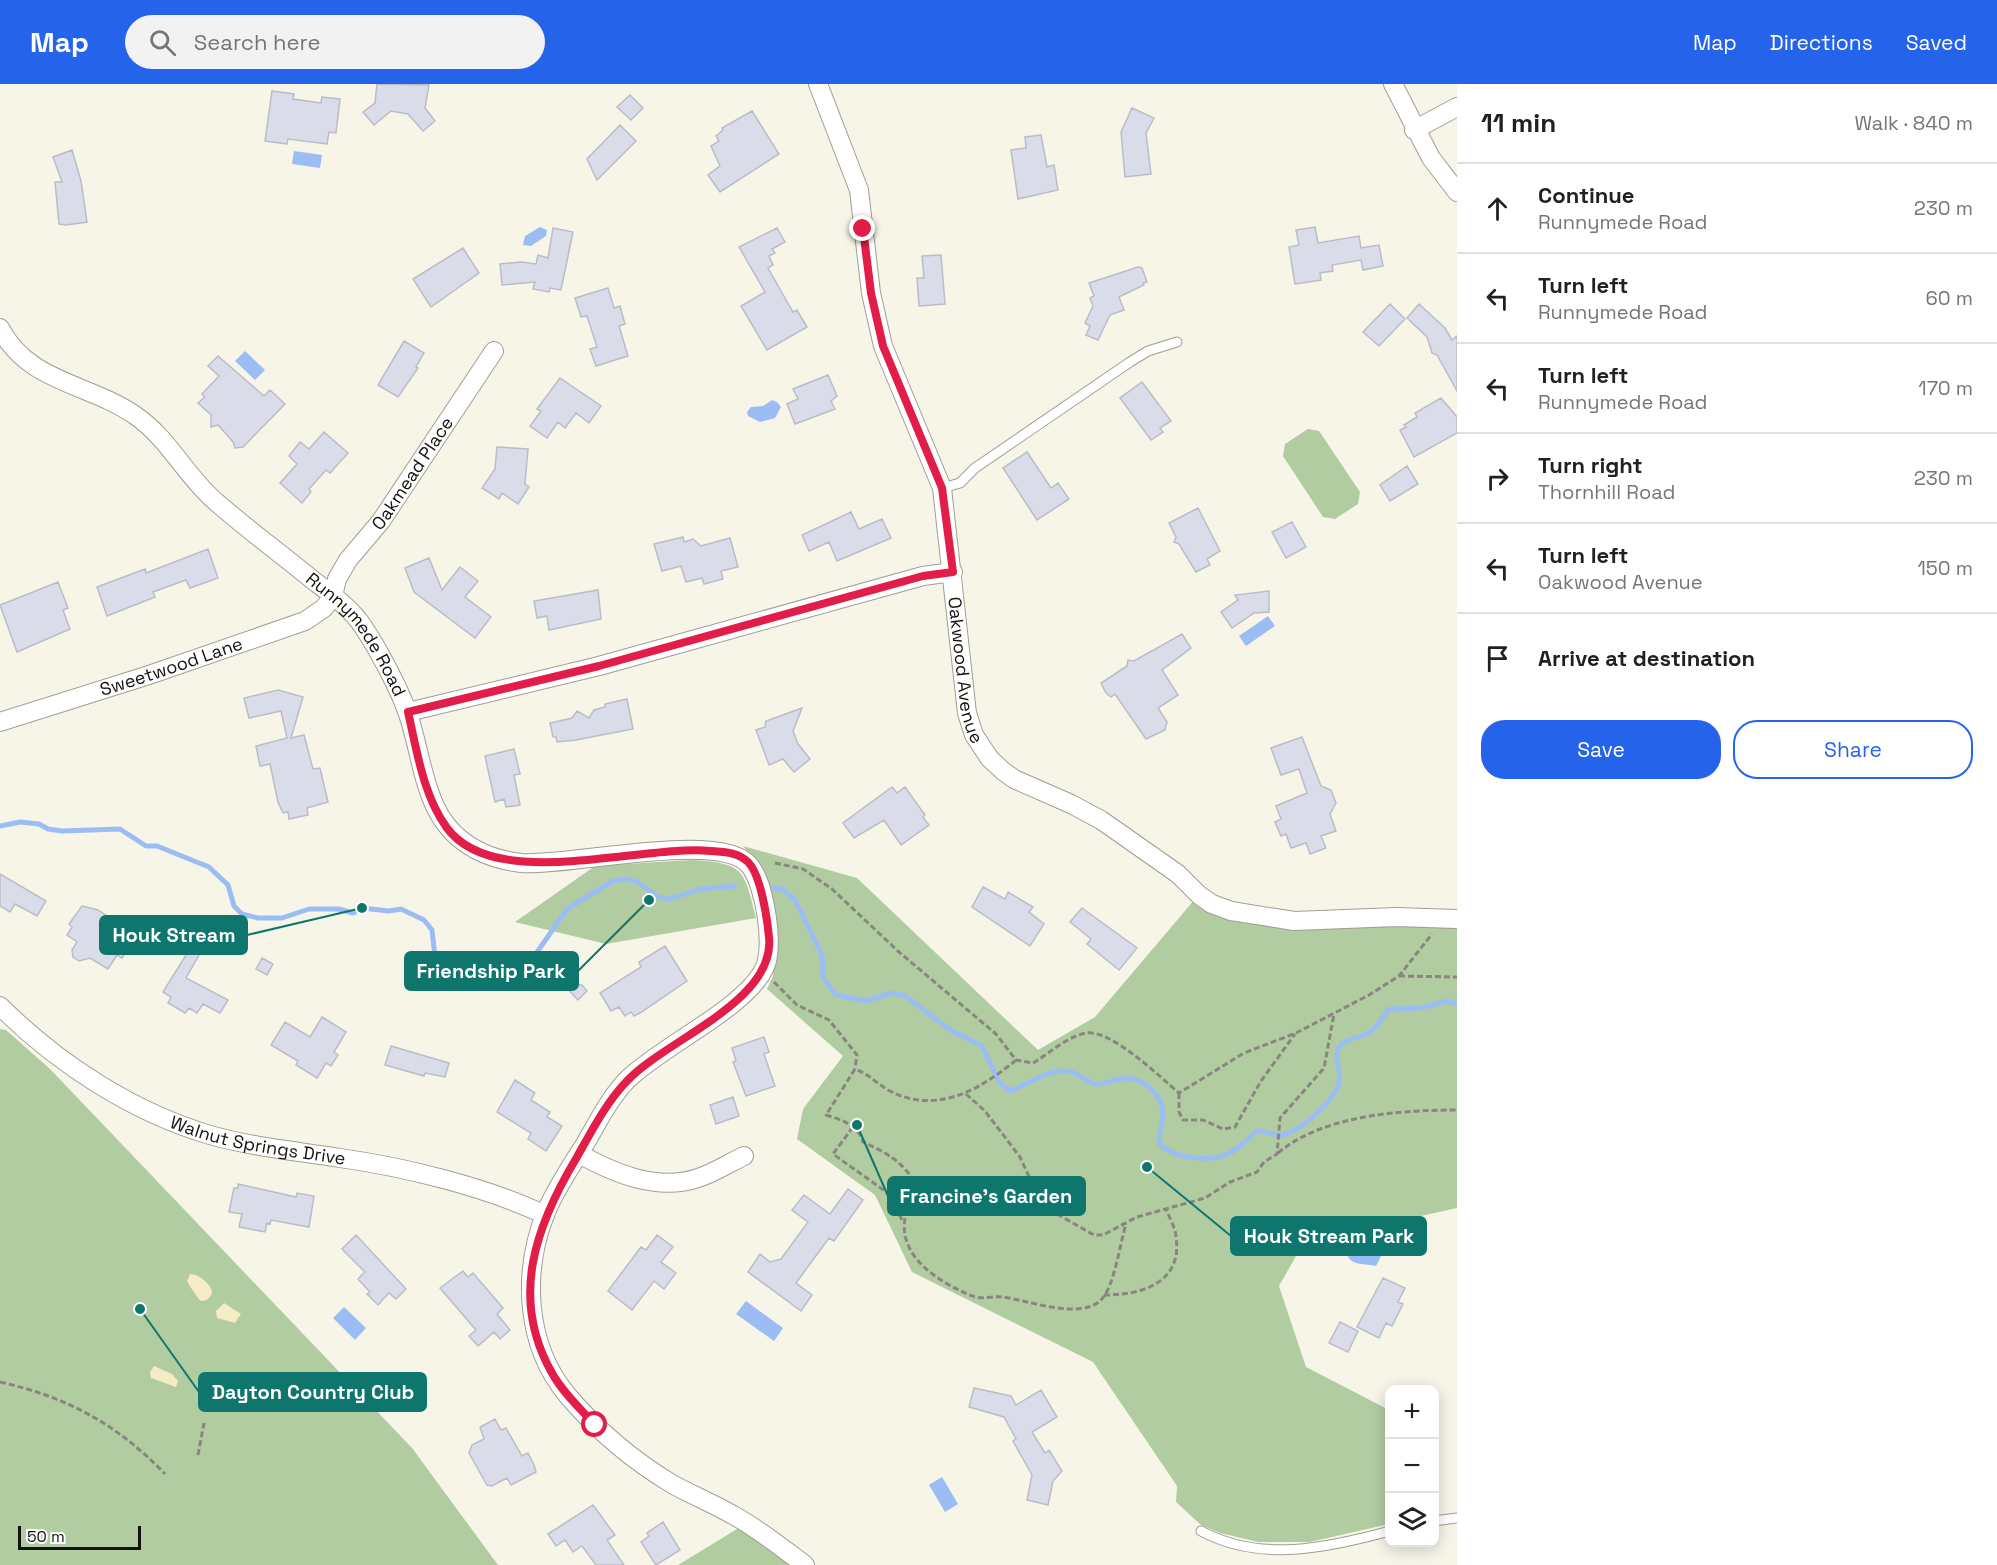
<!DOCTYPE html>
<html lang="en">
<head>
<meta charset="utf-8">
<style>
	body { margin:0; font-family:"Space Grotesk",sans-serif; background:#f2f2f2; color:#202124 }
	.controls { position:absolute; right:18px; bottom:18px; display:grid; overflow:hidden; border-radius:12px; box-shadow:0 3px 15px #0003 }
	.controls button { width:54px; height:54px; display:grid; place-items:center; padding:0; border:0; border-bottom:2px solid #e0e0e0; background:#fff; color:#202124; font:30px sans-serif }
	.scale { position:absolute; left:18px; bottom:15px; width:123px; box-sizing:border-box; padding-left:6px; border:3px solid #12110d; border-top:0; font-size:16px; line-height:21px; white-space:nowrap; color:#12110d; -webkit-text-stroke:4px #fff; paint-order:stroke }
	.stop { position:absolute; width:18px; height:18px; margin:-14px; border:4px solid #e11d48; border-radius:50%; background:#fff }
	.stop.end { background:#e11d48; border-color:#fff; box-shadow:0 2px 6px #0008 }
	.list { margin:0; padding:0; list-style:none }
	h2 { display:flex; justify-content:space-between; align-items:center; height:78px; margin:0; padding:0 24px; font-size:26px }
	h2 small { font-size:20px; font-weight:400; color:#757577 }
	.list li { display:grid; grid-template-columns:39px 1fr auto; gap:18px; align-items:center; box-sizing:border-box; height:90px; padding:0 24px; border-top:2px solid #e0e0e0 }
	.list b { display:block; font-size:22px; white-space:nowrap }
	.list p { margin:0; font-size:20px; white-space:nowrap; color:#757577 }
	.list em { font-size:20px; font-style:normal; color:#757577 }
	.actions { display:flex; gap:12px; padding:18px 24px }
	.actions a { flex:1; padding:14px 0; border:2px solid #2563eb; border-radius:24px; text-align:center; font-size:21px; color:#2563eb }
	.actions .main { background:#2563eb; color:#fff }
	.icon { flex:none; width:33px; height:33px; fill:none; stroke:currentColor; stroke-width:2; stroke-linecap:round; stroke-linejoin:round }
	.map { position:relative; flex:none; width:1457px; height:1481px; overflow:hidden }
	header { display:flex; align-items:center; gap:36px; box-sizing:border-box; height:84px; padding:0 30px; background:#2563eb; color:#fff }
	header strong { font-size:28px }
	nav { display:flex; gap:33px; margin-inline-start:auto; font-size:21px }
	.search { width:420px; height:54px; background:#f2f2f2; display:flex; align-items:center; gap:15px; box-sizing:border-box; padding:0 21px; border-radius:33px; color:#757577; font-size:22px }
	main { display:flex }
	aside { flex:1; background:#fff }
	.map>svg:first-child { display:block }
</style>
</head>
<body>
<header>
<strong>Map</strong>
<div class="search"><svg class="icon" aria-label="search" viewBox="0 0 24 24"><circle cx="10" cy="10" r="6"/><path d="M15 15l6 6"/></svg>Search here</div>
<nav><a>Map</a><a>Directions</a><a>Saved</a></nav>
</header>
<main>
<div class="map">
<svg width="1457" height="1481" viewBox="0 0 1457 1481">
	<rect width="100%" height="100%" fill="#f7f5e8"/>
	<path fill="#b1cca1" d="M1308 345 1319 347 1360 408 1358 420 1335 435 1323 433 1283 372 1285 360Z
		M743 762 857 794 1038 966 1095 933 1195 815C1252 850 1315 846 1379 842 1405 840 1431 842 1457 843V1124L1304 1158 1279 1202 1306 1283 1389 1326V1440L1310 1458H1258L1220 1449 1201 1441 1176 1418 1177 1402 1093 1278 912 1188 875 1111 797 1055 803 1025 843 972 767 905 773 892 776 868 759 781Z
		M691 776C744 779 744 785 756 834L606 860 515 838 595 782Z
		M0 945 6 946 50 985 412 1364 498 1481H0Z
		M747 1439 805 1481H678Z"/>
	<path fill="#f5ebc5" d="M190 1190C199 1190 213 1201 212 1210L207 1216 201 1217C198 1215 189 1201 187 1197Z
		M224 1219 241 1230 235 1239 217 1234 216 1227Z
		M154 1282 172 1290 178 1297 176 1303 151 1294 150 1288Z"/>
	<path fill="#9cbdf3" d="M294 67 322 71 320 84 292 80Z
		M540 143 547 146 546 152 531 162 523 161 525 152Z
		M245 267 265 286 255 296 235 277Z
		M772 316 777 318 781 323 775 334 760 338 748 332 747 328 751 323 763 322Z
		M1268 532 1275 542 1246 562 1239 552Z
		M1353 1162 1379 1166 1382 1170 1376 1182C1366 1179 1351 1183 1347 1170Z
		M746 1217 783 1244 774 1257 736 1230Z
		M344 1223 366 1244 355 1256 333 1234Z
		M942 1393 958 1420 945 1428 929 1401Z"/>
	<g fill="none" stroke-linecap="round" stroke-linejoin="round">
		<path stroke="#9cbdf3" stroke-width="5" d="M0 742 20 738 39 740 48 745 62 747 120 745 146 762H157L209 783 228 801 234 822 242 830 258 834H282L309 825H339L353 829 362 824 389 827 401 825 424 836 432 846 435 873 444 880 461 883 481 873 494 872 509 876 533 874 567 825 613 797 626 795 637 798 658 813 670 815 700 805 735 802
			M772 804 783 805 795 816 822 871 823 894 836 911 866 917 892 909 905 912 952 947 982 962 999 998 1010 1007C1030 1000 1049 983 1071 988 1080 990 1087 999 1096 1000 1107 1001 1116 993 1128 994 1146 996 1164 1013 1163 1031 1162 1041 1159 1049 1159 1059 1168 1068 1177 1071 1189 1073 1220 1078 1234 1071 1256 1047 1265 1047 1273 1052 1282 1051 1301 1047 1334 1017 1339 999 1342 986 1333 974 1339 963 1346 953 1359 955 1368 949 1376 945 1384 932 1389 925L1421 924 1447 917 1457 920"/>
	</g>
	<path fill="#dadce9" stroke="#babcc8" stroke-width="1.5" d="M377 0 429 1 425 24 435 37 423 47 408 30 391 27 374 41 363 28 375 19Z
		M272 7 294 10 293 15 321 19 322 13 340 15 336 49 329 48 327 60 288 55 287 60 265 57Z
		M630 11 643 24 631 36 617 23Z
		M1132 24 1154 34 1146 49 1151 90 1125 93 1121 48Z
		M752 27 779 70 720 108 708 91 720 82 711 62 719 57 716 52 723 46 722 44Z
		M620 41 636 57 597 96 587 75Z
		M1041 51 1047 83 1054 81 1058 106 1018 115 1011 66 1026 64 1025 53Z
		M72 66 81 97 87 138 66 141 59 140 55 98H62L53 73Z
		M1315 143 1318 159 1359 152 1361 164 1379 161 1383 182 1363 186 1361 176 1332 181 1333 187 1320 189 1321 196 1295 200 1289 163 1299 161 1296 146Z
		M553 144 573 148 561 206 550 204 549 208 533 205 535 198 502 201 500 180 521 178 536 180 538 171 548 174Z
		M777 144 785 158 772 165 775 169 769 172 773 181 768 184 793 228 797 226 807 243 767 266 741 222 765 208 739 163Z
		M463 164 479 189 431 223 413 195Z
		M941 171 945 220 919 222 917 194H924L922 172Z
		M1138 183 1142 184 1147 198 1143 199 1144 201 1119 213 1124 226 1110 231 1098 256 1086 251 1090 242 1085 239 1093 222 1090 214 1094 212 1089 199Z
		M608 204 614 224 620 222 625 240 619 242 628 272 596 282 590 265 597 263 587 232 581 233 575 214Z
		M1390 220 1405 235 1379 262 1363 248Z
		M1419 220 1445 244 1452 256 1457 252V307L1437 271 1432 269 1427 253 1407 234Z
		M404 257 424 269 416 283 418 284 398 313 378 301Z
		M218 272 264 312 270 306 285 320 243 363 235 364 233 358 218 341 211 343V331L198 319 205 313 202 310 219 292 208 282Z
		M828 291 837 312 831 317 835 325 795 340 787 320 798 315 793 305Z
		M560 294 601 322 589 339 576 329 565 344 558 338 547 354 530 342 541 327 537 325Z
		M1142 298 1171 337 1160 344 1163 348 1151 356 1120 314Z
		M1441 314 1457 333V349L1414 373 1400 346 1406 343 1404 341 1417 333 1415 329Z
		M324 348 348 369 330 389 326 386 309 405 311 408 302 419 280 399 297 380 289 372 300 358 309 365Z
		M497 363 528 365 525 400 529 403 518 420 502 409 499 415 482 404 495 385Z
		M1027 368 1051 404 1058 399 1069 415 1037 436 1003 384Z
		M1407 382 1418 400 1390 417 1380 401Z
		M1198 424 1220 467 1207 475 1210 481 1196 488 1179 460 1174 458 1176 453 1169 439Z
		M851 428 859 445 882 435 891 454 837 477 829 458 809 467 802 451Z
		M1292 438 1306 463 1286 474 1272 448Z
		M683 453 684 458 693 455 701 462 730 454 738 483 721 487 723 495 704 500 702 494 686 498 681 482 662 487 654 460Z
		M208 465 218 494 190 504 186 496 153 508 155 513 107 532 97 503 145 485 146 489Z
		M429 474 442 506 460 483 478 497 465 513 491 533 475 554 414 508 405 484Z
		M58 498 68 524 63 526 70 545 17 568 0 521Z
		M598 506 601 535 549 546 547 532 537 534 534 517Z
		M1269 507V528L1254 529 1232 544 1221 528 1238 516 1235 511Z
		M1182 550 1191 564 1162 586 1178 611 1158 624 1167 638 1165 646 1146 655 1115 610 1111 613 1106 609 1101 599 1127 582 1128 576 1134 577Z
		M278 606 303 613 291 654 304 651 313 685 320 684 328 718 307 724 308 731 289 735 288 728 283 729 278 718 270 680 260 682 256 662 287 654 281 627 249 634 244 614Z
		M627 615 633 645 576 656 557 658 556 653H553L550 639 572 634 577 627 589 634 594 626 605 623V620Z
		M802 624 793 647 798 660 810 675 794 688 783 675 769 681 756 646 765 643 766 637Z
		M1302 653 1321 702 1331 706 1336 719 1330 730 1336 747 1321 752 1326 764 1310 770 1306 759 1291 764 1286 750 1281 752 1275 738 1281 735 1276 722 1307 709 1299 685 1281 691 1271 664Z
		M514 665 520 690 514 691 520 721 506 723 504 715 495 718 485 672Z
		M892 703 897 709 905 703 925 731 923 733 929 741 901 761 884 736 854 754 843 739Z
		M0 790 46 817 37 832 15 820 10 828 0 822Z
		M983 803 1005 815 1008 808 1033 823 1029 828 1044 840 1030 862 972 823Z
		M82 822 98 826 113 836 122 835 139 849 122 874 117 871 108 885 90 874 79 877 73 873 72 866 77 858 67 851 72 843 69 840Z
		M1082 824 1137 864 1119 886 1087 860 1091 855 1070 838Z
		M194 858 203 864 186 894 228 916 220 929 203 920 197 929 189 924 185 929 168 919 171 913 163 908Z
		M665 862 687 897 640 929 634 932 631 928 625 932 619 923 611 927 600 909 641 883 639 878Z
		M262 874 273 880 267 891 256 885Z
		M563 900 582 901 587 907 578 916Z
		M322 933 346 948 334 968 338 971 331 982 326 979 317 994 296 981 298 977 271 961 285 938 310 953Z
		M764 953 769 968 764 970 775 1002 746 1012 733 978 736 977 732 964Z
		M391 962 449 979 445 993 425 989 424 992 385 981Z
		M515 996 535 1009 531 1016 550 1028 547 1033 562 1042 546 1067 528 1055 531 1049 497 1028Z
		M733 1013 739 1032 716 1040 710 1021Z
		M238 1100 296 1113 297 1109 314 1112 309 1143 271 1136 270 1140 267 1139 265 1148 239 1143 242 1130 229 1128 234 1104H238Z
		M848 1105 863 1116 834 1157 829 1154 796 1199 812 1211 801 1227 748 1188 760 1170 770 1178 781 1175 808 1138 792 1126 804 1111 830 1130Z
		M356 1151 406 1205 396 1215 389 1209 378 1221 367 1210 370 1208 358 1195 365 1188 342 1165Z
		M657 1151 673 1163 661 1178 676 1189 664 1205 654 1197 632 1226 608 1207 641 1163 646 1166Z
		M463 1187 468 1193 473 1189 503 1224 497 1230 510 1246 500 1255 494 1248 478 1262 469 1252 476 1246 440 1204Z
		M1383 1194 1405 1204 1398 1218 1403 1220 1392 1242 1386 1239 1379 1254 1357 1243Z
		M1340 1238 1358 1247 1348 1268 1329 1259Z
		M974 1304 1011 1312 1016 1321 1041 1306 1057 1333 1032 1348 1045 1369 1049 1366 1062 1387 1053 1397 1048 1421 1027 1416 1032 1391 1013 1357 1016 1355 1004 1333 969 1323Z
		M495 1335 501 1346 506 1344 522 1372 528 1369 534 1381 536 1388 511 1401 507 1394 492 1402 487 1401 469 1369 472 1361 484 1355 480 1343Z
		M593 1421 615 1451 607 1456 624 1481H596L582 1462 573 1468 565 1456 556 1462 548 1450Z
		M663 1438 680 1466 656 1481 641 1458 649 1452 647 1449Z"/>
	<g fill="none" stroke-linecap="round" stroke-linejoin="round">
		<g stroke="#a09e92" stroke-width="11">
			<path id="service" d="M942 404 960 399 975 384 1130 278 1148 267 1177 258
				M1434 1437 1457 1434
				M1201 1447C1261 1479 1327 1464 1390 1447"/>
		</g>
		<g stroke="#a09e92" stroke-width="20">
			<g id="minor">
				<path id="s1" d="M818 0 859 106 871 209 883 262 942 404 967 629 974 651 990 675 1003 687 1014 695 1071 720 1101 736 1178 790 1199 811 1212 820 1231 827 1294 837 1396 833 1457 835"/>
				<path d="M1393 0 1431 74 1457 108"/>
				<path d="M1414 46 1457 23"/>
				<path id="s2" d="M0 244C28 299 89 299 136 332 168 354 186 392 215 417 247 445 281 470 314 497 331 510 352 525 364 544 378 565 400 606 408 630 425 680 423 737 475 765 489 773 505 777 521 779 568 783 723 745 750 782 765 801 775 864 764 885 745 924 662 962 628 995 610 1013 598 1038 585 1060 571 1082 556 1104 546 1128 522 1188 525 1261 568 1312 597 1346 634 1377 672 1400 692 1411 714 1420 733 1431 759 1445 782 1464 805 1481"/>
				<path d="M408 628 599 582 923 492 953 488"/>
				<path id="s3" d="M0 638 149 591 305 537 324 524 333 512 337 495 348 476 381 437 494 267"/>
				<path id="s4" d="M0 922C57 979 132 1028 210 1051 252 1063 297 1067 340 1074 404 1083 487 1103 545 1131"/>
				<path d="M579 1070C614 1089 657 1108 698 1094 714 1089 729 1079 744 1072"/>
			</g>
		</g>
		<path stroke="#88867e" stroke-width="3" stroke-dasharray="6 3" stroke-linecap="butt" d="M775 779 803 785 832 805 899 868 996 950 1016 976 1033 979C1050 969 1066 953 1086 949 1111 945 1160 993 1179 1009L1244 969 1296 949 1369 911 1399 892 1432 850
			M1399 892 1457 893
			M774 898 797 921 829 936 857 971 855 985
			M1016 976C980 1006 936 1031 890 1007 877 1000 869 990 855 985L826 1031C842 1036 858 1041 863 1058 887 1069 902 1077 916 1100 909 1124 897 1140 910 1165 921 1187 953 1205 975 1213 984 1215 994 1212 1002 1213 1028 1216 1078 1236 1100 1217 1114 1205 1120 1159 1126 1140
			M1179 1009V1028L1183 1036H1203L1223 1045 1235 1043 1261 997 1295 950
			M966 1010 985 1027 1020 1073 1037 1110 1048 1125 1094 1151H1103L1137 1133 1205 1114 1230 1098 1257 1088 1264 1078 1277 1070 1280 1034 1324 984 1334 930
			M853 1043 833 1070 889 1110 902 1136
			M1278 1069C1323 1031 1401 1026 1457 1026
			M1104 1211C1142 1211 1183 1199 1176 1152 1175 1143 1169 1133 1166 1125
			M0 1298C67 1313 117 1340 165 1390
			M198 1371 204 1339"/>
		<use href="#service" stroke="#fff" stroke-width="9"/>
		<use href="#minor" stroke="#fff" stroke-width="18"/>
	</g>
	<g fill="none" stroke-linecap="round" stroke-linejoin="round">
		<path stroke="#e11d48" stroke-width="8" d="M595 1341C580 1324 563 1309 552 1289 509 1214 536 1141 577 1073 591 1048 606 1019 626 998 664 956 776 918 769 853 767 834 761 791 748 778 738 768 724 768 711 767 640 760 495 809 447 744 423 711 417 667 408 628L599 582 923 492 953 488 942 404 883 262 871 209 863 145"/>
	</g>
	<g text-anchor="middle" stroke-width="5" stroke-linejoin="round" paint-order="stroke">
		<g font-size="18" fill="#12110d" stroke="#fff">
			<text dy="6" stroke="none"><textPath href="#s3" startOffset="507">Oakmead Place</textPath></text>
			<text dy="6" stroke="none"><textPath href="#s2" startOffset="478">Runnymede Road</textPath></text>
			<text dy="6" stroke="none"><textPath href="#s3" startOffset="180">Sweetwood Lane</textPath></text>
			<text dy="6" stroke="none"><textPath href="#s1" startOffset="609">Oakwood Avenue</textPath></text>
			<text dy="6" stroke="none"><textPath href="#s4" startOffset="297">Walnut Springs Drive</textPath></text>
		</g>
	</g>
	<path fill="none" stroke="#0f766e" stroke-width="2" d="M362 824L247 851M649 816L578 887M857 1041L888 1112M1147 1083L1231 1152M140 1225L199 1308"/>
	<g fill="#0f766e" stroke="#fff" stroke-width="2">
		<circle cx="362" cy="824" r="6"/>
		<circle cx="649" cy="816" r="6"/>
		<circle cx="857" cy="1041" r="6"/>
		<circle cx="1147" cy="1083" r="6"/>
		<circle cx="140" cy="1225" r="6"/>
	</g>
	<g fill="#0f766e" stroke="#0f766e" stroke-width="2">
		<rect x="100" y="832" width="147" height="38" rx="6"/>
		<rect x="405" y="868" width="173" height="38" rx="6"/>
		<rect x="888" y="1093" width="197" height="38" rx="6"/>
		<rect x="1231" y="1133" width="195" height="38" rx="6"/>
		<rect x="199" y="1289" width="227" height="38" rx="6"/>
	</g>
	<g font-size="20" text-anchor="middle" font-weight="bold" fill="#fff">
		<text x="174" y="858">Houk Stream</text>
		<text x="491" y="894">Friendship Park</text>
		<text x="986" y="1119">Francine's Garden</text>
		<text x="1329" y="1159">Houk Stream Park</text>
		<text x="313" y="1315">Dayton Country Club</text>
	</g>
</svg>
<div class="controls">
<button>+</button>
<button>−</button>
<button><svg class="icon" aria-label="layers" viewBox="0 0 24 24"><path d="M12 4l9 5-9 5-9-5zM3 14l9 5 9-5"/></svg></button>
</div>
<div class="scale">50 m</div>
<div class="stop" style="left:595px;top:1341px"></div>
<div class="stop end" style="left:863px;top:145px"></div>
</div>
<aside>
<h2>11 min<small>Walk · 840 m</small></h2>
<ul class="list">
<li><svg class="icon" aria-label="ahead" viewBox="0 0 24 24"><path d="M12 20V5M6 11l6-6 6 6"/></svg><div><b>Continue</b><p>Runnymede Road</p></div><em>230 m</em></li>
<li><svg class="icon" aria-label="left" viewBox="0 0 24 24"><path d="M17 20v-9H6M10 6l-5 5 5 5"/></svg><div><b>Turn left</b><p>Runnymede Road</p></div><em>60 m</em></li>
<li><svg class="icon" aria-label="left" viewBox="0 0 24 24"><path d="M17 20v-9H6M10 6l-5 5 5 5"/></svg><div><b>Turn left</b><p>Runnymede Road</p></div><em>170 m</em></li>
<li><svg class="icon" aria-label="right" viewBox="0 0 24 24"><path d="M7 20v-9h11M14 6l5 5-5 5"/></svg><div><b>Turn right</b><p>Thornhill Road</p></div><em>230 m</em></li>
<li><svg class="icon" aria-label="left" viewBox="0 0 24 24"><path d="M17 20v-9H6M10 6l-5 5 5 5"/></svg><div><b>Turn left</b><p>Oakwood Avenue</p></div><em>150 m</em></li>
<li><svg class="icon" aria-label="arrive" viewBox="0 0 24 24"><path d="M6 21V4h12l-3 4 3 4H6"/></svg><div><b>Arrive at destination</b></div></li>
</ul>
<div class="actions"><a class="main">Save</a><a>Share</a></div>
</aside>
</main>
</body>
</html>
